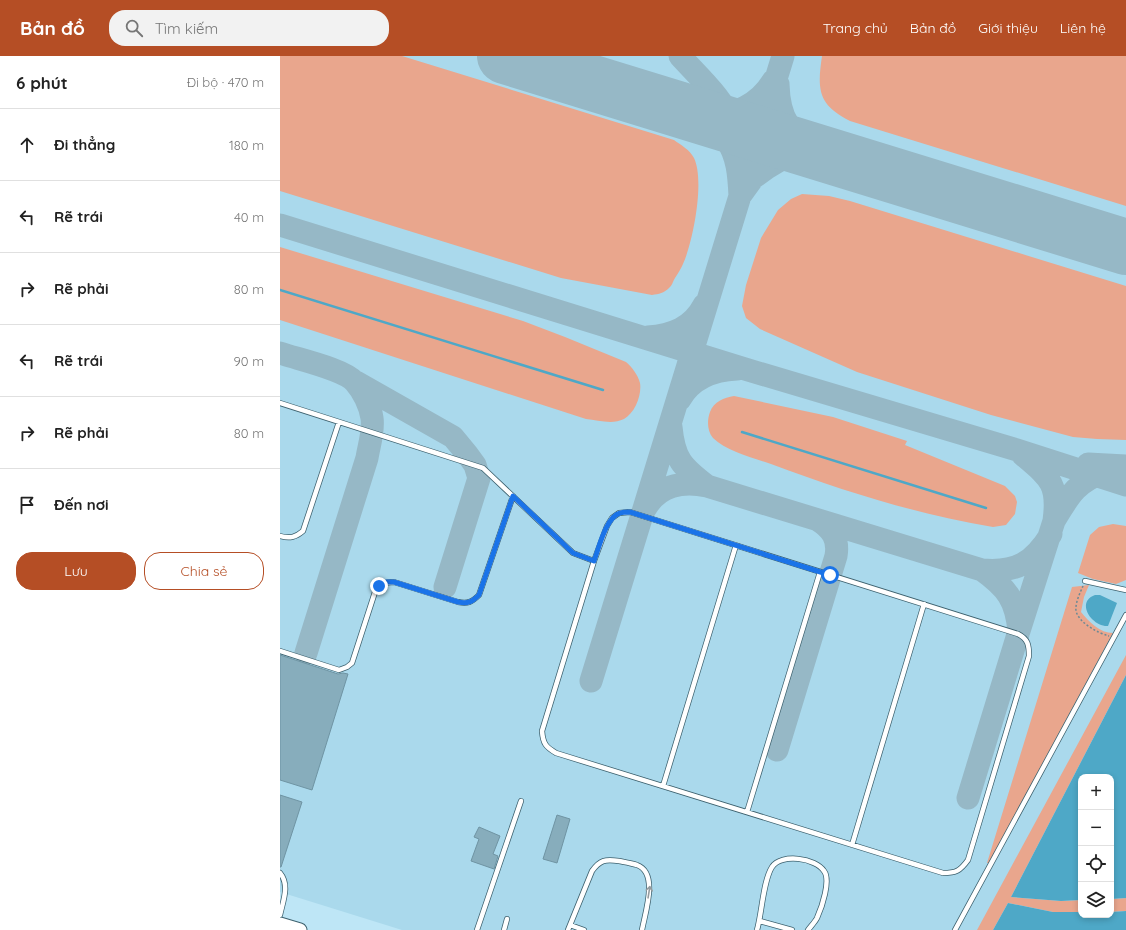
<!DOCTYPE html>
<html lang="vi">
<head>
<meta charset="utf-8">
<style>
	body { margin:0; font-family:Quicksand,sans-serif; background:#f2f2f2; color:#222 }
	.controls { position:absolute; right:12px; bottom:12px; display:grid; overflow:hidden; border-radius:8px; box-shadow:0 2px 6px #0003 }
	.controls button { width:36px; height:36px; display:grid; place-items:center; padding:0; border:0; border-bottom:1px solid #e0e0e0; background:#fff; color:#222; font:20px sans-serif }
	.stop { position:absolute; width:12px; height:12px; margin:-9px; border:3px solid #1a73e8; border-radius:50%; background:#fff }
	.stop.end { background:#1a73e8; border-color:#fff; box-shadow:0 1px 4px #0008 }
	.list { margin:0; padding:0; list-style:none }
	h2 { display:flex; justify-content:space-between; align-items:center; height:52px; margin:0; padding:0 16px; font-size:17px }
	h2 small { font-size:13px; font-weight:400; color:#767676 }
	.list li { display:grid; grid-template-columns:26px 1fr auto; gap:12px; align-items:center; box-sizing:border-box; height:72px; padding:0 16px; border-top:1px solid #e0e0e0 }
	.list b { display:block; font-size:15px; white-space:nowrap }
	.list em { font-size:13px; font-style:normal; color:#767676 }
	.actions { display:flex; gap:8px; padding:12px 16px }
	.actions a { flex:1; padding:9px 0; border:1px solid #b54e25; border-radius:16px; text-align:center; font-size:14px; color:#b54e25 }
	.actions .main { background:#b54e25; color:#fff }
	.icon { flex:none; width:22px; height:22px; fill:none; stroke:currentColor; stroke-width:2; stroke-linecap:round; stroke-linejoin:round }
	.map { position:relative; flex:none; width:846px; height:874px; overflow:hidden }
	header { display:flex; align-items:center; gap:24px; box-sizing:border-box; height:56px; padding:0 20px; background:#b54e25; color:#fff }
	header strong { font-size:19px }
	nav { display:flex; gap:22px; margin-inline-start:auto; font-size:14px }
	.search { width:280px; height:36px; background:#f2f2f2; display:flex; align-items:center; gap:10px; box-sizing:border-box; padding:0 14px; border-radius:16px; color:#767676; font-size:15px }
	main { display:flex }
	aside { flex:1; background:#fff }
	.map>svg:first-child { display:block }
</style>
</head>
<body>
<header>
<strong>Bản đồ</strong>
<div class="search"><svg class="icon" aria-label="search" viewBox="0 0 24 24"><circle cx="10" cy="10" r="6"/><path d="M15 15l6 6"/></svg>Tìm kiếm</div>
<nav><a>Trang chủ</a><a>Bản đồ</a><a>Giới thiệu</a><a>Liên hệ</a></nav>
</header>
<main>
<aside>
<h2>6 phút<small>Đi bộ · 470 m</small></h2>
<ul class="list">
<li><svg class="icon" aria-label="ahead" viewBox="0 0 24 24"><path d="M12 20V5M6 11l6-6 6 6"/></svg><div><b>Đi thẳng</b></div><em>180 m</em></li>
<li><svg class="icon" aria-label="left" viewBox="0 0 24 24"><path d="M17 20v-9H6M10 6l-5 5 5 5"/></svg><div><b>Rẽ trái</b></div><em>40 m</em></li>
<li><svg class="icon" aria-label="right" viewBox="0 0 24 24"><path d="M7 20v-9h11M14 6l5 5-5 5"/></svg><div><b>Rẽ phải</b></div><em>80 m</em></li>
<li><svg class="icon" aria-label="left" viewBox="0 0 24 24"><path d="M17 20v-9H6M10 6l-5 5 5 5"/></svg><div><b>Rẽ trái</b></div><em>90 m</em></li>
<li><svg class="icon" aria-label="right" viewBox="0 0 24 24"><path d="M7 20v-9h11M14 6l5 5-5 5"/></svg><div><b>Rẽ phải</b></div><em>80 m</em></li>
<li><svg class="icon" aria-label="arrive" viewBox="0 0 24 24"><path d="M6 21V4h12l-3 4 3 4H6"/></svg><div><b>Đến nơi</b></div></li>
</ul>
<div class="actions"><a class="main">Lưu</a><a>Chia sẻ</a></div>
</aside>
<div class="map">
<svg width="846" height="874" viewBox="0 0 846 874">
	<rect width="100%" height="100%" fill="#bee6f6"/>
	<path fill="#aad9ec" d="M0 0H846V601L700 874H122L0 836Z"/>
	<path fill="#e9a68d" d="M0 0H122L394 84C401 89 410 94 414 102 425 125 413 186 403 208 401 213 398 217 395 222 393 225 392 230 389 232 384 237 379 238 372 239L281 222 0 135Z
		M542 0H846V150L570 65C538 49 537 34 542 0Z
		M522 138 549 140 570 145 846 230V384L817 383 793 381 711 359 577 316 480 273 466 262 462 250 466 229 481 182 498 154 511 143Z
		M0 191 243 265 285 281 346 306C352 311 358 319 360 327 362 339 355 357 344 363 332 369 318 364 306 363L0 264Z
		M454 340 553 361 627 385 625 389 725 430 735 440 737 446 735 458 726 469 713 471C636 458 563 435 491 408 473 402 446 395 433 382 427 375 427 364 430 356 434 345 444 342 454 340Z
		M833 468 846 470V524L836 528 813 523 798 517 810 479 819 471Z
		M809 529 804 541 801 556C809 566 820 577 833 577L709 807H707L792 531Z
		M846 599V619L731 841 781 845 801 844V856H773L728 847 713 874H697Z
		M846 842V855L831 856V843Z"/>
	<path fill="#4ea8c7" d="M815 539H820L837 547 828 570C812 571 795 546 815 539Z
		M846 619V842L831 843V721H801V844L781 845 731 841Z
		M728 847 773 856H801V859H831V856L846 855V874H713Z"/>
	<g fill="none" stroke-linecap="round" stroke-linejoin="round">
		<path stroke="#4ea8c7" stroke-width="2.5" d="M0 234 323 334
			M462 376 706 452"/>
		<path stroke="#96b8c6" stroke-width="23" d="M400 0C420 22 444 43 455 71
			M493 25C477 51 456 56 428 63 434 69 441 76 446 83 458 100 459 120 460 140L473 122 487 112 502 103 520 97H541
			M498 28C499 66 511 77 541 97
			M0 169 465 313 737 394 846 429
			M368 281C392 279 412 272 424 249
			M0 297C17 303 64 313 75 326 83 335 90 349 92 362 94 375 89 389 87 402L26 597
			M76 326 173 381 187 398 195 409 199 422 165 531
			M400 343C412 322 434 314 457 313
			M391 371C394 403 402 411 427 430
			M808 408 846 410
			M365 453C379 429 402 425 427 430L702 514C736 517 753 507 771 478
			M774 465C789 440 796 426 825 416
			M702 514C727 532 736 544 739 575
			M311 625 503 0
			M497 694 556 500C559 483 552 473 538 464
			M688 742 739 575 774 465C779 428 770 422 743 399"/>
		<path stroke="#96b8c6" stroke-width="56" d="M225 0 846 191"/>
	</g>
	<path fill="#87adbc" stroke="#6f94a3" d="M0 599 58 618 63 617 68 618 32 734 0 724Z
		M0 739 22 746 1 811H0Z
		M277 759 290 763 277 807 263 803Z
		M199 771 220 780 213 798 218 800 214 813 191 805 199 783 194 781Z"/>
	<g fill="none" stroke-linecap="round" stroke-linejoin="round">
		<g stroke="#3d616e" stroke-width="6">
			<path id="service" d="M0 347 203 412 293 497 314 505
				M350 456 738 578C748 583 749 589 749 600L688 804C680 815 676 817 663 817L276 697C266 691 263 688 262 675L314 505 327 470 332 462 339 457Z
				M0 480C10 483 16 481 23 475L59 366
				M805 525 846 534
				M0 595 59 614 67 611 72 607 95 536C100 528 105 526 114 526L178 546C188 548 192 546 199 539L233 440
				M383 730 456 489
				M467 756 540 516
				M572 789 644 548
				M0 817C10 829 3 845 0 859
				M480 865 512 874
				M290 869 304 874
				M197 874 241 745
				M224 874 227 863
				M288 874 312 815C320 804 325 803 339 805 344 806 351 807 357 809 379 817 365 857 362 874
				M477 874C482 857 483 825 492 811 501 797 536 802 544 815 551 824 542 851 537 862 535 866 531 870 528 874
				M675 874 846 559"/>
		</g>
		<g stroke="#3d616e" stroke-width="15">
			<path id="secondary" d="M0 868 20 874"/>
		</g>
		<path stroke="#6d8994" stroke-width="1.5" stroke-dasharray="2 2" stroke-linecap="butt" d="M803 530C800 537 795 547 796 555 799 567 818 577 829 580"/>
		<use href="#service" stroke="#fff" stroke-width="4.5"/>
		<use href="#secondary" stroke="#fff" stroke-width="13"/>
	</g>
	<defs><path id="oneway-shaft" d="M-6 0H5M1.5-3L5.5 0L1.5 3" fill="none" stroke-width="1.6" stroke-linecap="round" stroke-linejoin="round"/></defs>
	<use stroke="#959c9f" href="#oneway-shaft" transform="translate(369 836) rotate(-81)"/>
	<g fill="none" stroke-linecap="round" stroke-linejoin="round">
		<path stroke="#1a73e8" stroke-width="5" d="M99 530 106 526H114L178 546C188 548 192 546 199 539L233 440 293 497 314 505C319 492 326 461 340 457 343 456 347 456 350 456L550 519"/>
	</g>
</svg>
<div class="controls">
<button>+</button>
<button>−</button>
<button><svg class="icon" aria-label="locate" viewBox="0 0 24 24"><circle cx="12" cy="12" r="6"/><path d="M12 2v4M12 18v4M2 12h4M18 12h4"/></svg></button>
<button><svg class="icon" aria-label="layers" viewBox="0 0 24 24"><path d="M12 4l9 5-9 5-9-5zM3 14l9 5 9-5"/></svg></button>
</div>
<div class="stop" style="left:550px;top:519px"></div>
<div class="stop end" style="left:99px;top:530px"></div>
</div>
</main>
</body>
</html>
